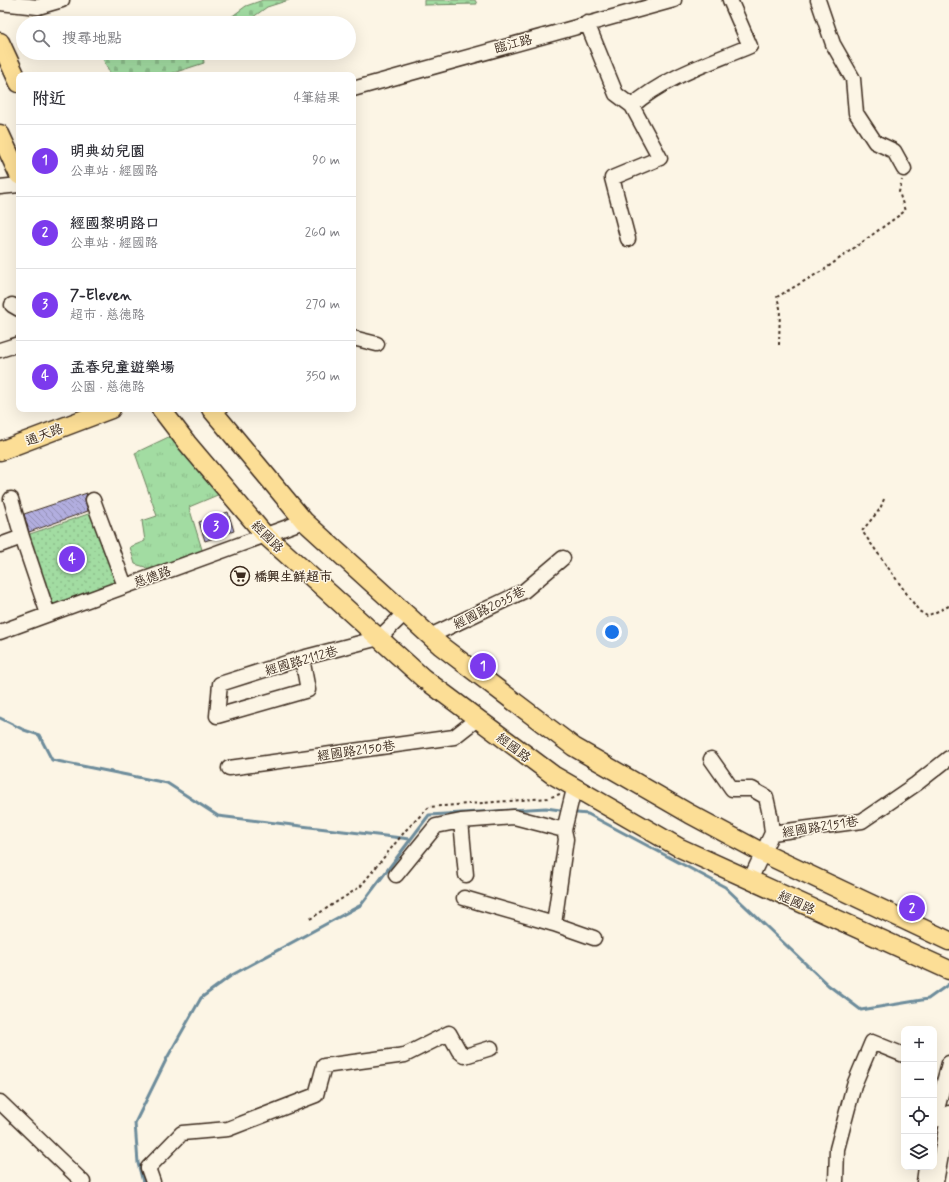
<!DOCTYPE html>
<html lang="zh-TW">
<head>
<meta charset="utf-8">
<style>
	body { margin:0; font-family:Mynerve,"LXGW WenKai TC",sans-serif; background:#f2f2f3; color:#2b2b33 }
	.controls { position:absolute; right:12px; bottom:12px; display:grid; overflow:hidden; border-radius:8px; box-shadow:0 4px 16px #0002 }
	.controls button { width:36px; height:36px; display:grid; place-items:center; padding:0; border:0; border-bottom:1px solid #e1e1e2; background:#fff; color:#2b2b33; font:20px sans-serif }
	.you { position:absolute; left:612px; top:632px; width:14px; height:14px; margin:-10px; border:3px solid #fff; border-radius:50%; background:#1a73e8; box-shadow:0 0 0 6px #1a73e833 }
	.badge { display:grid; place-items:center; width:26px; height:26px; border-radius:50%; background:#7c3aed; color:#fff; font-size:13px; font-weight:700 }
	.pin { position:absolute; translate:-50% -50%; border:2px solid #fff; box-shadow:0 1px 4px #0006 }
	.list { margin:0; padding:0; list-style:none }
	h2 { display:flex; justify-content:space-between; align-items:center; height:52px; margin:0; padding:0 16px; font-size:17px }
	h2 small { font-size:13px; font-weight:400; color:#7c7c81 }
	.list li { display:grid; grid-template-columns:26px 1fr auto; gap:12px; align-items:center; box-sizing:border-box; height:72px; padding:0 16px; border-top:1px solid #e1e1e2 }
	.list b { display:block; font-size:15px; white-space:nowrap }
	.list p { margin:0; font-size:13px; white-space:nowrap; color:#7c7c81 }
	.list em { font-size:13px; font-style:normal; color:#7c7c81 }
	.icon { flex:none; width:22px; height:22px; fill:none; stroke:currentColor; stroke-width:2; stroke-linecap:round; stroke-linejoin:round }
	.map { position:relative; flex:none; width:949px; height:1182px; overflow:hidden }
	.search { position:absolute; background:#fff; box-shadow:0 4px 16px #0002; left:16px; top:16px; width:340px; height:44px; display:flex; align-items:center; gap:10px; box-sizing:border-box; padding:0 14px; border-radius:22px; color:#7c7c81; font-size:15px }
	.panel { position:absolute; background:#fff; box-shadow:0 4px 16px #0002; left:16px; top:72px; width:340px; height:340px; border-radius:8px }
	.map>svg:first-child { display:block }
</style>
</head>
<body>
<div class="map">
<svg width="949" height="1182" viewBox="0 0 949 1182">
	<defs>
		<pattern id="grass-tufts" width="24" height="20" patternUnits="userSpaceOnUse"><rect width="24" height="20" fill="#a2dca2"/><path d="M3 7l-1-3M5 7V3M7 7l1-3M15 17l-1-3M17 17v-4M19 17l1-3" fill="none" stroke="#8cbd8b"/></pattern>
		<pattern id="cemetery-stones" width="16" height="16" patternUnits="userSpaceOnUse"><rect width="16" height="16" fill="#a2dca2"/><path d="M2 7V4a2 2 0 0 1 4 0v3zM10 15v-3a2 2 0 0 1 4 0v3z" fill="#8cbd8b"/></pattern>
		<pattern id="park-dots" width="8" height="8" patternUnits="userSpaceOnUse"><rect width="8" height="8" fill="#a2dca2"/><path d="M2 2h.1M6 6h.1" fill="none" stroke="#8cbd8b" stroke-width="1.8" stroke-linecap="round"/></pattern>
		<pattern id="building-back-hatch" width="6" height="6" patternUnits="userSpaceOnUse"><rect width="6" height="6" fill="#b2aedf"/><path d="M-1 5l2 2M0 0l6 6M5-1l2 2" fill="none" stroke="#928eb4"/></pattern>
	</defs>
	<rect width="100%" height="100%" fill="#fcf5e5"/>
	<filter id="ink" filterUnits="userSpaceOnUse"><feTurbulence type="fractalNoise" baseFrequency=".025" numOctaves="2"/><feDisplacementMap in="SourceGraphic" scale="8" xChannelSelector="R" yChannelSelector="G"/><feConvolveMatrix kernelMatrix="1 2 1 2 8 2 1 2 1" color-interpolation-filters="sRGB"/></filter>
	<g filter="url(#ink)">
		<path fill="url(#grass-tufts)" stroke="#6e8360" d="M179 432 227 491 189 507 204 556 155 575 145 567 135 564 130 547 145 541 142 521 157 516 135 453Z"/>
		<path fill="url(#cemetery-stones)" stroke="#6e8360" d="M263 0H289L267 7 245 23H223L246 6Z
			M424 0H475L477 4 424 5Z
			M104 53H171L178 55 182 53H204L203 54 204 63 167 75H111L101 55Z"/>
		<path fill="url(#park-dots)" stroke="#6e8360" d="M94 512 119 582 50 608 24 536Z"/>
		<g fill="none" stroke-linecap="round" stroke-linejoin="round">
			<path stroke="#6d8c9b" stroke-width="3" d="M0 718 24 730 39 735 52 760 167 783 218 816 410 839
				M577 813 588 814 725 887 828 985 861 1010 928 999 949 984
				M143 1182 138 1163 135 1123 167 1058 201 998 232 975 361 905 429 815 546 808 560 810"/>
		</g>
		<path fill="url(#building-back-hatch)" stroke="#3b2a1e" d="M87 493 85 499 88 511 29 532 24 514Z
			M228 512 234 531 205 541 199 522Z"/>
		<g fill="none" stroke-linecap="round" stroke-linejoin="round">
			<g stroke="#3b2a1e" stroke-width="17">
				<path id="minor" d="M818 0 833 44 853 79 856 113 875 142 894 151 904 169
					M0 3 38 7 62 0
					M587 23 616 94 632 106 660 158 612 178 628 239
					M353 89 674 0
					M632 106C665 77 710 63 750 46L730 0
					M0 187 19 185
					M12 305 19 309
					M353 338 377 344
					M0 350 19 344
					M11 499 22 537
					M93 500 125 586
					M0 545 22 537 48 614
					M0 632 304 521
					M430 636 524 591 563 558
					M302 658 308 690 217 716 220 684 302 658 379 638 405 613
					M711 759 732 789H752L766 797 770 815 772 833
					M229 768 454 737 477 719
					M461 821 466 875
					M396 875 436 826 461 821 514 817 564 830
					M750 880 772 833 862 821 916 784 949 758
					M464 898 554 924 594 938
					M554 924 566 839 564 830 574 789
					M0 1102 83 1182
					M934 1121 949 1063
					M153 1182 148 1168 182 1133 228 1129 316 1095 324 1066 405 1055 449 1033 459 1051 465 1056 491 1048
					M836 1182 837 1149 854 1085 872 1042 904 1055
					M924 1182 926 1167
					M936 1182 949 1113"/>
			</g>
			<g stroke="#3b2a1e" stroke-width="21">
				<path id="major" d="M0 42 19 83
					M0 134 19 175
					M161 409 187 443 264 534 423 678 553 775 680 848 949 970
					M211 409 304 521 441 646 574 747 690 814 763 853 949 941
					M0 451 111 409"/>
			</g>
			<path stroke="#3b2a1e" stroke-width="2" stroke-dasharray="3 3" stroke-linecap="butt" d="M779 345 780 308 777 297 825 269 905 211 899 192 902 180
				M884 499 880 509 862 531 919 611 927 616 949 606
				M310 919 360 887 406 830 429 807 548 798 560 794"/>
			<use href="#minor" stroke="#fcf5e5" stroke-width="14"/>
			<use href="#major" stroke="#fcde96" stroke-width="18"/>
		</g>
	</g>
	<defs>
		<g id="supermarket-ring" transform="scale(1)"><circle r="9.5" fill="#fcf5e5" stroke="#3b2a1e" stroke-width="1.5"/><path d="M-6-5.5h2.5l.6 2H6L4.5 2H-2.5L-4.4-4H-6ZM-1.5 3.2a1.3 1.3 0 1 0 .1 0ZM3 3.2a1.3 1.3 0 1 0 .1 0Z" fill="#3b2a1e"/></g>
	</defs>
	<g fill-rule="evenodd">
		<use href="#supermarket-ring" x="240" y="576"/>
	</g>
	<g text-anchor="middle" stroke-width="3" stroke-linejoin="round" paint-order="stroke">
		<g font-size="13" fill="#3b2a1e" stroke="#fcf5e5">
			<text transform="translate(513 43) rotate(-15)" y="5">臨江路</text>
			<text transform="translate(44 434) rotate(-21)" y="5">通天路</text>
			<text transform="translate(268 536) rotate(45)" y="5">經國路</text>
			<text transform="translate(152 576) rotate(-20)" y="5">慈德路</text>
			<text transform="translate(489 607) rotate(-27)" y="5">經國路2035巷</text>
			<text transform="translate(301 660) rotate(-16)" y="5">經國路2112巷</text>
			<text transform="translate(514 747) rotate(37)" y="5">經國路</text>
			<text transform="translate(356 750) rotate(-8)" y="5">經國路2150巷</text>
			<text transform="translate(820 826) rotate(-9)" y="5">經國路2151巷</text>
			<text transform="translate(797 902) rotate(25)" y="5">經國路</text>
		</g>
		<g font-size="13" font-weight="bold" fill="#3b2a1e" stroke="#fcf5e5" text-anchor="start">
			<text x="254" y="581">橋興生鮮超市</text>
		</g>
	</g>
</svg>
<div class="controls">
<button>+</button>
<button>−</button>
<button><svg class="icon" aria-label="locate" viewBox="0 0 24 24"><circle cx="12" cy="12" r="6"/><path d="M12 2v4M12 18v4M2 12h4M18 12h4"/></svg></button>
<button><svg class="icon" aria-label="layers" viewBox="0 0 24 24"><path d="M12 4l9 5-9 5-9-5zM3 14l9 5 9-5"/></svg></button>
</div>
<div class="you"></div>
<div class="pin badge" style="left:483px;top:666px">1</div>
<div class="pin badge" style="left:912px;top:908px">2</div>
<div class="pin badge" style="left:216px;top:526px">3</div>
<div class="pin badge" style="left:72px;top:559px">4</div>
<div class="search"><svg class="icon" aria-label="search" viewBox="0 0 24 24"><circle cx="10" cy="10" r="6"/><path d="M15 15l6 6"/></svg>搜尋地點</div>
<section class="panel">
<h2>附近<small>4筆結果</small></h2>
<ul class="list">
<li><span class="badge">1</span><div><b>明典幼兒園</b><p>公車站 · 經國路</p></div><em>90 m</em></li>
<li><span class="badge">2</span><div><b>經國黎明路口</b><p>公車站 · 經國路</p></div><em>260 m</em></li>
<li><span class="badge">3</span><div><b>7-Eleven</b><p>超市 · 慈德路</p></div><em>270 m</em></li>
<li><span class="badge">4</span><div><b>孟春兒童遊樂場</b><p>公園 · 慈德路</p></div><em>350 m</em></li>
</ul>
</section>
</div>
</body>
</html>
